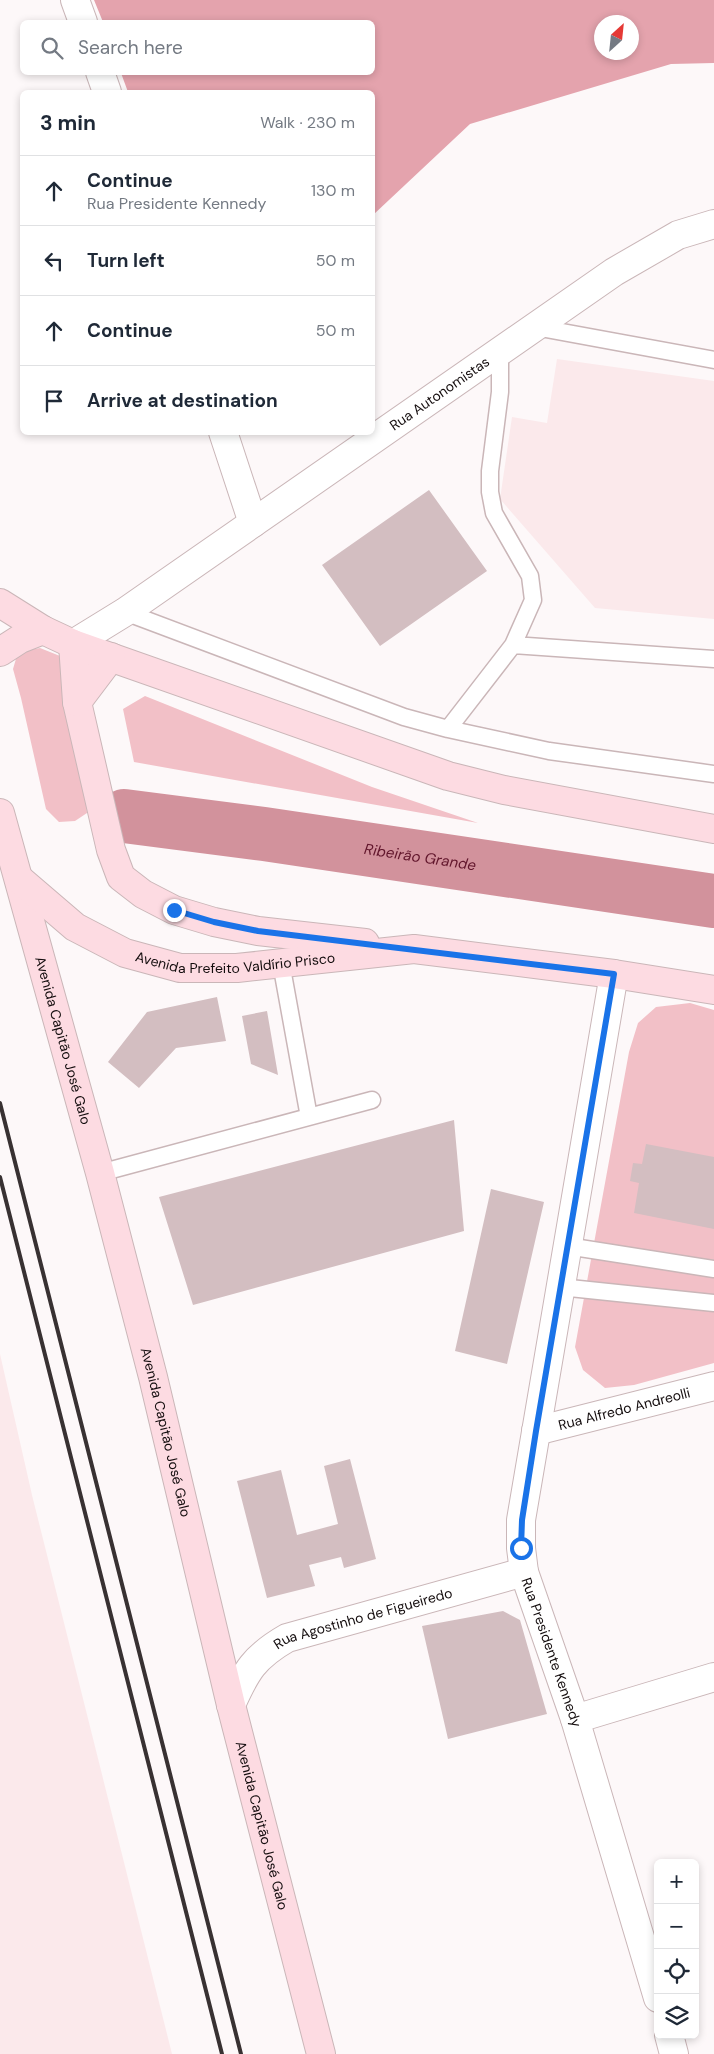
<!DOCTYPE html>
<html lang="en">
<head>
<meta charset="utf-8">
<style>
	body { margin:0; font-family:"DM Sans",sans-serif; background:#f6f6f7; color:#1f2937 }
	.controls { position:absolute; right:15px; bottom:15px; display:grid; overflow:hidden; border-radius:8px; box-shadow:0 2px 8px #0003 }
	.controls button { width:45px; height:45px; display:grid; place-items:center; padding:0; border:0; border-bottom:1px solid #e0e1e3; background:#fff; color:#1f2937; font:25px sans-serif }
	.compass { position:absolute; left:594px; top:15px; width:45px; height:45px; border-radius:50%; background:#fff; box-shadow:0 2px 8px #0003; rotate:27deg }
	.stop { position:absolute; width:15px; height:15px; margin:-11px; border:4px solid #1a73e8; border-radius:50%; background:#fff }
	.stop.end { background:#1a73e8; border-color:#fff; box-shadow:0 1px 5px #0008 }
	.list { margin:0; padding:0; list-style:none }
	h2 { display:flex; justify-content:space-between; align-items:center; height:65px; margin:0; padding:0 20px; font-size:21px }
	h2 small { font-size:16px; font-weight:400; color:#747a83 }
	.list li { display:grid; grid-template-columns:32px 1fr auto; gap:15px; align-items:center; box-sizing:border-box; height:70px; padding:0 20px; border-top:1px solid #e0e1e3 }
	.list b { display:block; font-size:19px; white-space:nowrap }
	.list p { margin:0; font-size:16px; white-space:nowrap; color:#747a83 }
	.list em { font-size:16px; font-style:normal; color:#747a83 }
	.icon { flex:none; width:28px; height:28px; fill:none; stroke:currentColor; stroke-width:2; stroke-linecap:round; stroke-linejoin:round }
	.map { position:relative; flex:none; width:714px; height:2054px; overflow:hidden }
	.search { position:absolute; background:#fff; box-shadow:0 2px 8px #0003; left:20px; top:20px; width:355px; height:55px; display:flex; align-items:center; gap:12px; box-sizing:border-box; padding:0 18px; border-radius:8px; color:#747a83; font-size:19px }
	.panel { position:absolute; background:#fff; box-shadow:0 2px 8px #0003; left:20px; top:90px; width:355px; height:345px; border-radius:8px }
	.map>svg:first-child { display:block }
</style>
</head>
<body>
<div class="map">
<svg width="714" height="2054" viewBox="0 0 714 2054">
	<rect width="100%" height="100%" fill="#fdf8f9"/>
	<path fill="#fbe9eb" d="M557 359 714 381V619L595 608 500 499 512 417 547 423Z
		M0 1354 32 1495 172 2054H0Z"/>
	<path fill="#f2c0c7" d="M40 648 60 656 86 793 87 813 75 821 59 822 46 809 21 698 13 669 18 652Z
		M145 696 372 787 478 823 134 762 123 709Z
		M690 1003 714 1010V1363L634 1385 605 1388 583 1370 575 1347 629 1052 638 1023 656 1007Z"/>
	<path fill="#e4a3ad" fill-rule="evenodd" d="M94 0H714V63L671 64 470 124 373 215 372 92H128L121 73 372 72V22H103ZM602 22H632V52H602Z"/>
	<g fill="none" stroke-linecap="round" stroke-linejoin="round">
		<path stroke="#d2929c" stroke-width="54" id="s1" d="M124 816 264 834 714 901"/>
	</g>
	<path fill="#d3bec1" d="M429 490 487 571 380 646 322 565Z
		M217 997 226 1041 176 1048 139 1088 108 1062 147 1012Z
		M267 1011 278 1075 251 1064 242 1016Z
		M454 1120 464 1231 193 1305 159 1197Z
		M646 1144 714 1157V1229L634 1213 639 1183 630 1181 633 1163 642 1164Z
		M491 1189 544 1202 507 1364 455 1351Z
		M350 1459 376 1559 344 1568 341 1557 309 1565 315 1586 267 1598 237 1481 281 1470 297 1535 338 1524 324 1466Z
		M503 1611 520 1620 547 1714 448 1739 422 1626Z"/>
	<g fill="none" stroke-linecap="round" stroke-linejoin="round">
		<g stroke="#cab6b8" stroke-width="19">
			<path id="service" d="M535 327 714 360
				M125 612 404 717 448 729 549 751 714 774
				M513 645 714 659
				M448 729 513 645 533 600 530 576 494 513 490 492V471L500 392V351
				M281 963 309 1117
				M100 1173 372 1100
				M567 1246 714 1269
				M560 1287 714 1303"/>
		</g>
		<g stroke="#cab6b8" stroke-width="30">
			<g id="minor">
				<path d="M75 0 83 22"/>
				<path d="M100 72 107 92"/>
				<path d="M223 432 253 523"/>
				<path id="s2" d="M73 644 125 612 614 272 678 235 714 224"/>
				<path id="s3" d="M614 974 521 1520V1548L524 1572 575 1719 658 1998"/>
				<path id="s4" d="M536 1431 714 1386"/>
				<path id="s5" d="M231 1705C246 1671 254 1657 287 1638L524 1572"/>
				<path d="M575 1719 714 1677"/>
				<path d="M669 2035 674 2054"/>
			</g>
		</g>
		<g stroke="#cab6b8" stroke-width="30">
			<g id="secondary">
				<path d="M0 603 43 630 73 644 448 776 504 790 714 829"/>
				<path d="M73 644 77 702 111 850 121 877 143 894 174 910 214 922 258 931 365 943"/>
				<path d="M0 652 20 639 43 630"/>
				<path d="M77 702 111 657"/>
				<path id="s6" d="M0 813 100 1173 153 1377 231 1705 321 2054"/>
				<path id="s7" d="M19 879 75 927 125 953 180 968H237L414 949 614 974 714 990"/>
			</g>
		</g>
		<use href="#service" stroke="#fff" stroke-width="16"/>
		<use href="#minor" stroke="#fff" stroke-width="28"/>
		<use href="#secondary" stroke="#fddbe2" stroke-width="28"/>
		<path stroke="#383132" stroke-width="4" d="M0 1103 241 2054
			M0 1177 222 2054"/>
	</g>
	<g fill="none" stroke-linecap="round" stroke-linejoin="round">
		<path stroke="#1a73e8" stroke-width="6" d="M174 910 214 922 258 931 614 974 536 1431 522 1520 521 1548"/>
	</g>
	<g text-anchor="middle" stroke-width="4" stroke-linejoin="round" paint-order="stroke">
		<g font-size="14" fill="#140d0e" stroke="#fdf8f9">
			<text dy="5" stroke="none"><textPath href="#s2" startOffset="444">Rua Autonomistas</textPath></text>
			<text dy="5" stroke="none"><textPath href="#s7" startOffset="242">Avenida Prefeito Valdírio Prisco</textPath></text>
			<text dy="5" stroke="none"><textPath href="#s6" startOffset="236">Avenida Capitão José Galo</textPath></text>
			<text dy="5" stroke="none"><textPath href="#s4" startOffset="91">Rua Alfredo Andreolli</textPath></text>
			<text dy="5" stroke="none"><textPath href="#s6" startOffset="641">Avenida Capitão José Galo</textPath></text>
			<text dy="5" stroke="none"><textPath href="#s5" startOffset="168">Rua Agostinho de Figueiredo</textPath></text>
			<text dy="5" stroke="none"><textPath href="#s3" startOffset="691">Rua Presidente Kennedy</textPath></text>
			<text dy="5" stroke="none"><textPath href="#s6" startOffset="1046">Avenida Capitão José Galo</textPath></text>
		</g>
		<g font-size="15" font-style="italic" fill="#62162c" stroke="#fdf8f9">
			<text dy="5" stroke="none"><textPath href="#s1" startOffset="299">Ribeirão Grande</textPath></text>
		</g>
	</g>
</svg>
<div class="controls">
<button>+</button>
<button>−</button>
<button><svg class="icon" aria-label="locate" viewBox="0 0 24 24"><circle cx="12" cy="12" r="6"/><path d="M12 2v4M12 18v4M2 12h4M18 12h4"/></svg></button>
<button><svg class="icon" aria-label="layers" viewBox="0 0 24 24"><path d="M12 4l9 5-9 5-9-5zM3 14l9 5 9-5"/></svg></button>
</div>
<svg class="compass" viewBox="-18 -18 36 36"><path d="M0-13l5 13h-10z" fill="#e53935"/><path d="M0 13l5-13h-10z" fill="#747a83"/></svg>
<div class="stop" style="left:521px;top:1548px"></div>
<div class="stop end" style="left:174px;top:910px"></div>
<div class="search"><svg class="icon" aria-label="search" viewBox="0 0 24 24"><circle cx="10" cy="10" r="6"/><path d="M15 15l6 6"/></svg>Search here</div>
<section class="panel">
<h2>3 min<small>Walk · 230 m</small></h2>
<ul class="list">
<li><svg class="icon" aria-label="ahead" viewBox="0 0 24 24"><path d="M12 20V5M6 11l6-6 6 6"/></svg><div><b>Continue</b><p>Rua Presidente Kennedy</p></div><em>130 m</em></li>
<li><svg class="icon" aria-label="left" viewBox="0 0 24 24"><path d="M17 20v-9H6M10 6l-5 5 5 5"/></svg><div><b>Turn left</b></div><em>50 m</em></li>
<li><svg class="icon" aria-label="ahead" viewBox="0 0 24 24"><path d="M12 20V5M6 11l6-6 6 6"/></svg><div><b>Continue</b></div><em>50 m</em></li>
<li><svg class="icon" aria-label="arrive" viewBox="0 0 24 24"><path d="M6 21V4h12l-3 4 3 4H6"/></svg><div><b>Arrive at destination</b></div></li>
</ul>
</section>
</div>
</body>
</html>
